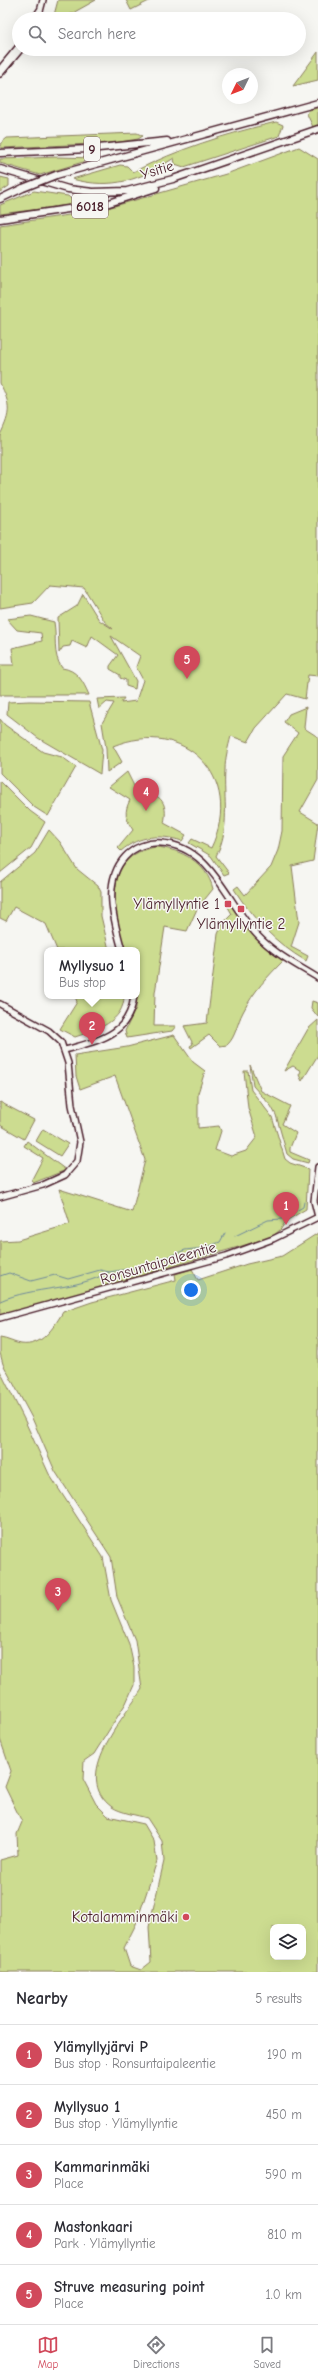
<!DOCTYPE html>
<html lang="en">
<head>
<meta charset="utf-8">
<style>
	body { margin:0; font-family:"Comic Neue",sans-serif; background:#f7f7f7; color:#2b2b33 }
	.controls { position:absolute; right:12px; bottom:12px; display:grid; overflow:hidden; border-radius:8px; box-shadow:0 4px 16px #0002 }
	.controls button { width:36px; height:36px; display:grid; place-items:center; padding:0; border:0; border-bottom:1px solid #e1e1e2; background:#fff; color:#2b2b33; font:20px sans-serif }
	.compass { position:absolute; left:222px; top:68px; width:36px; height:36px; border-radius:50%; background:#fff; box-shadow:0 4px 16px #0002; rotate:227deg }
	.you { position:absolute; left:191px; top:1290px; width:14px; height:14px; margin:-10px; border:3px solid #fff; border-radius:50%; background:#1a73e8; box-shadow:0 0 0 6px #1a73e833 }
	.badge { display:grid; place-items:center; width:26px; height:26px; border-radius:50%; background:#d1495b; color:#fff; font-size:13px; font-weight:700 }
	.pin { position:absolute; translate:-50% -33px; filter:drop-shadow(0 1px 2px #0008) }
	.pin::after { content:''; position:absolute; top:21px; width:14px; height:12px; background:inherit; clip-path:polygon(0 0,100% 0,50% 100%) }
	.popup { position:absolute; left:44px; top:947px; width:96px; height:52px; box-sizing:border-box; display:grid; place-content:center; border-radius:8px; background:#fff; filter:drop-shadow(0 1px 3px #0005); font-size:13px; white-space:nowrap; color:#7c7c81 }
	.popup b { font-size:15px; color:#2b2b33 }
	.popup::after { content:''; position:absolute; left:50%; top:100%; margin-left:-8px; border:8px solid transparent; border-top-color:#fff }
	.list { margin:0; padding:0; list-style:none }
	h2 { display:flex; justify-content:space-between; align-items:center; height:52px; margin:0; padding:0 16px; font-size:17px }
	h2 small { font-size:13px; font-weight:400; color:#7c7c81 }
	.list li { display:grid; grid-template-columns:26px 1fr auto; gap:12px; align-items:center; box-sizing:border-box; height:60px; padding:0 16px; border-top:1px solid #e1e1e2 }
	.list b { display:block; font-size:15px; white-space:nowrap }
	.list p { margin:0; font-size:13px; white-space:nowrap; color:#7c7c81 }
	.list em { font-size:13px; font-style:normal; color:#7c7c81 }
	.icon { flex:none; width:22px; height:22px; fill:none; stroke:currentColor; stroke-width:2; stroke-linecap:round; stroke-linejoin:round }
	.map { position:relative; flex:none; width:318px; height:1972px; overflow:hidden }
	.search { position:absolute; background:#fff; box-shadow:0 4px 16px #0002; left:12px; right:12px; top:12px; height:44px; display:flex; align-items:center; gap:10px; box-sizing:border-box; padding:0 14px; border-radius:22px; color:#7c7c81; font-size:15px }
	.sheet { height:352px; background:#fff }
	nav { display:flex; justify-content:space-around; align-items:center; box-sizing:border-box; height:56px; border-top:1px solid #e1e1e2; background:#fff; font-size:11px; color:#7c7c81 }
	nav a { display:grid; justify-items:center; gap:2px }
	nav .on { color:#d1495b }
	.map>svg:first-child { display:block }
</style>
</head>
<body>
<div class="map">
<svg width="318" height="1972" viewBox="0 0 318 1972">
	<rect width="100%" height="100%" fill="#f6f6f2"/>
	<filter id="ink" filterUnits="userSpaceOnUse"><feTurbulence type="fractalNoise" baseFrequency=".025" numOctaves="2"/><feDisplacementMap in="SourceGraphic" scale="8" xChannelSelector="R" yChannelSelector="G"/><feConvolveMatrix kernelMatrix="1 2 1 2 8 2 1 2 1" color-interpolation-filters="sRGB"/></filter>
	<g filter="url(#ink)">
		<path fill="#ccdc90" stroke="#8b7e5e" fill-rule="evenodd" d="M58 0H96L62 19H53Z
			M126 0H151L131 10Z
			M318 52V80L293 86Z
			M318 108V125L313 127 307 114 309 110Z
			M276 122 283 125 279 136 184 167 175 164 174 158C141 180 112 190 72 179L120 165 127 166 133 172C178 149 226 134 276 122Z
			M137 133 143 136 138 139 114 143 1 148 0 144 7 138Z
			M299 147 318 159V676L308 675 305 699 287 694 256 728 248 742 231 736C228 748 225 758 225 770 223 800 231 827 216 856L229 873 224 875 211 856 189 843 192 839 211 848C245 777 184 717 113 746L122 762 107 772 106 748 102 723 114 703 107 702 99 709 97 699 124 698 121 703 136 701 143 680 136 667 140 656 111 636 136 681 135 689 126 686V680L120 678V675L110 669V666L118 655 92 636 87 648 72 641 70 646 63 647 59 653 58 618 77 606 83 594 99 620 113 629 105 622 84 588 50 585 33 603 0 608V435C11 413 11 405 0 383V225L97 211 226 174Z
			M59 157 96 158 40 175 0 163V159Z
			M0 177 9 179V186L0 192Z
			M34 191 68 196 75 203 71 205 0 214V205Z
			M31 616 54 622C57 638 52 654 62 668 77 670 83 681 89 695H0V665H14L12 648 42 641 41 633 17 630 7 619Z
			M29 701 89 702 102 750 100 774 38 738 7 714 8 702Z
			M306 707 304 728 318 737V780L300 812 318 823 313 861 292 866 299 922 291 947 308 956 306 961C275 943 253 919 234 889L238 886 245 895 271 867 278 850 282 831 283 756 298 733 284 722 289 714Z
			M0 719 5 725 43 752 62 757 76 767 48 816 34 807 0 773Z
			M127 772 138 794C159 791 169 802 164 823L186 835 182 841C160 834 140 835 121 851L118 848 133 830C125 818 124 812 130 800L109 787Z
			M0 781 30 811 45 822 31 848 0 873Z
			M49 830 60 842 77 869 98 886 101 892V916L109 950H57L46 924 14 907 6 921 0 918V882L35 853Z
			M156 847C181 849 207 863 213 889L197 909 187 931 165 927 155 993 154 1026H176L172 1031 127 1038 125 1031 136 1008 137 950H125C114 912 101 855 156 847Z
			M231 905 255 937 284 960C268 976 253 992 243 1012 237 1023 236 1037 227 1045L220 1046 209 1035 191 1048 190 1046 193 1044 184 1026 207 1023 218 934 223 923 232 914 228 907Z
			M75 996H124C124 1022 96 1030 75 1037L60 1029 77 1002Z
			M312 1001 318 1003V1017L311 1008Z
			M318 1020V1055L302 1081 299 1075 301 1071 293 1066 284 1071 308 1029Z
			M174 1035 193 1062 205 1071 198 1093V1128L219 1126 221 1131 215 1150 231 1156 246 1151 257 1137 248 1108 244 1071H248L251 1090 272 1117 285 1159 290 1163 308 1169 306 1209 286 1221 281 1229 272 1237 72 1296 0 1315V1241L18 1240 70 1224 59 1189 132 1212 145 1160 115 1076 80 1089 76 1076 75 1055 127 1047Z
			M250 1065 261 1091 290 1106 282 1124 296 1133 290 1148V1152L309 1160 308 1163 293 1159 287 1154 276 1115 271 1106 253 1086Z
			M0 1102 34 1120 24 1139 0 1125Z
			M43 1129 68 1144 60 1156 36 1141Z
			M27 1141 66 1170 33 1183 32 1179 43 1158 24 1146Z
			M318 1233V1972H0V1860L18 1855 17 1834 22 1822 5 1787 11 1771 0 1739V1371L25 1421 49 1474 103 1557 111 1600 129 1644 134 1667V1685L126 1703 94 1754 84 1761 83 1779 96 1804 108 1816 144 1824 154 1841 157 1861 136 1924 124 1948 130 1966 141 1970 151 1962 149 1927 164 1861 162 1841 147 1818C137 1815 121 1813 112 1807 70 1777 124 1718 142 1689L135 1640 117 1597 111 1557 55 1471 32 1418 3 1364 0 1353V1338C8 1339 14 1343 21 1344 42 1347 53 1328 63 1312L92 1302 176 1280 175 1274 192 1269 198 1280 247 1264 282 1256ZM273 1927H303V1957H273Z"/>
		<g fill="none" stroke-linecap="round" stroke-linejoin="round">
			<path stroke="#6f899c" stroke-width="1" d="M291 1214 303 1207 304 1202
				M235 1236 268 1220 282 1219
				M0 1276 9 1273 31 1281 55 1275 68 1279 100 1270 109 1272 141 1267 185 1250 204 1248 220 1242 225 1233
				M0 1301C34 1286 76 1291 109 1272"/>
			<g stroke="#4a1f2b" stroke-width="8">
				<path id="secondary" d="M34 19 40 10
					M38 19 43 0
					M0 69 19 46
					M0 74 21 49
					M122 950C114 921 102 882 125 857 134 847 148 842 161 843 212 846 227 904 258 936 275 954 297 965 318 978
					M0 1004 49 1031 61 1042 68 1063 72 1105 80 1142 77 1161 65 1175 43 1185 0 1197
					M65 1050C99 1040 129 1036 134 996
					M318 1217 314 1201 318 1167
					M0 1318 226 1256 273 1239 318 1217"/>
			</g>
			<g stroke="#4a1f2b" stroke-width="9">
				<path id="highway" d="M0 153 89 149 167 141
					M0 169 68 189 93 192 127 191 173 179 318 129
					M56 175 318 103
					M0 199 23 188
					M0 219 109 203 156 188"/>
			</g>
			<use href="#secondary" stroke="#f6f6f2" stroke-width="5"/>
			<use href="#highway" stroke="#f6f6f2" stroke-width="6"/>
			<g stroke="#4a1f2b" stroke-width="9" stroke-linecap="butt">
				<path id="highway-bridge" d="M23 188 56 175"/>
			</g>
			<use href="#highway-bridge" stroke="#f6f6f2" stroke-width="6"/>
		</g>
	</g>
	<g fill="#d1495b" stroke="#f6f6f2" stroke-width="1.5">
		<rect x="224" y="900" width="8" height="8" rx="2"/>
		<rect x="237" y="905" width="8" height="8" rx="2"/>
		<circle cx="186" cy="1917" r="4"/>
	</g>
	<g text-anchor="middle" stroke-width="3" stroke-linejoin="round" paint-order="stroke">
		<g fill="#f6f6f2" stroke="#7e6067" stroke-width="1">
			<rect x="84" y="137" width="16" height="24" rx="3"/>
			<rect x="72" y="194" width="36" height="24" rx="3"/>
		</g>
		<g font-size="14" font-weight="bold" fill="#4a1f2b">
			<text x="92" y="154">9</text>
			<text x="90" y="211">6018</text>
		</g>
		<g font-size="15" fill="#4a1f2b" stroke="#f6f6f2">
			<text transform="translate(157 170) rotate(-17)" y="5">Ysitie</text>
			<text transform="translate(158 1263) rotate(-16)" y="5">Ronsuntaipaleentie</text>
		</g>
		<g font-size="15" fill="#4a1f2b" stroke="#f6f6f2" text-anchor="end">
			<text x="220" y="909">Ylämyllyntie 1</text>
			<text x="241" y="929" text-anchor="middle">Ylämyllyntie 2</text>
			<text x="178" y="1922">Kotalamminmäki</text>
		</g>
	</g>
</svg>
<div class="controls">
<button><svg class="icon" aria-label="layers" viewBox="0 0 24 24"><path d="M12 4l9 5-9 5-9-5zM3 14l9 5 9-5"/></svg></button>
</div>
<svg class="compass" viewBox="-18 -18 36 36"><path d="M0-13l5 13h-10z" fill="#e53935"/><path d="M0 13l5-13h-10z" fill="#7c7c81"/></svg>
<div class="you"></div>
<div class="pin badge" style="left:286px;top:1225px">1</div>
<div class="pin badge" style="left:92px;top:1045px">2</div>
<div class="popup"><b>Myllysuo 1</b>Bus stop</div>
<div class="pin badge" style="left:58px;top:1611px">3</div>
<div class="pin badge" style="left:146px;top:811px">4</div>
<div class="pin badge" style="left:187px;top:679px">5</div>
<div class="search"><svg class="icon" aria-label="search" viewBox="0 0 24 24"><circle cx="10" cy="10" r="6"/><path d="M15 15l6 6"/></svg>Search here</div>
</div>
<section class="sheet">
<h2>Nearby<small>5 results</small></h2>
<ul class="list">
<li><span class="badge">1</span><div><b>Ylämyllyjärvi P</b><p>Bus stop · Ronsuntaipaleentie</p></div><em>190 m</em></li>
<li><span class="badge">2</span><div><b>Myllysuo 1</b><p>Bus stop · Ylämyllyntie</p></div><em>450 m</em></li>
<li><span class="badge">3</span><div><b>Kammarinmäki</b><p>Place</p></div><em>590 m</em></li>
<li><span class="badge">4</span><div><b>Mastonkaari</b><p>Park · Ylämyllyntie</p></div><em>810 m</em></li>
<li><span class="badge">5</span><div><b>Struve measuring point</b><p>Place</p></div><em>1.0 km</em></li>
</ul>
</section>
<nav>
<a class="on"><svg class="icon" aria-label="map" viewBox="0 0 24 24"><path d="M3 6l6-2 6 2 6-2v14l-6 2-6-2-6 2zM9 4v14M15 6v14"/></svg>Map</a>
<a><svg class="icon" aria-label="directions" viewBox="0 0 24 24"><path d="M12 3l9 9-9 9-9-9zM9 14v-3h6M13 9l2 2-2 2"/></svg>Directions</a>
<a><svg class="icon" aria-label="saved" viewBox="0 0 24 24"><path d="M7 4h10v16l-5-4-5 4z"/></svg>Saved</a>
</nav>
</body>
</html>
